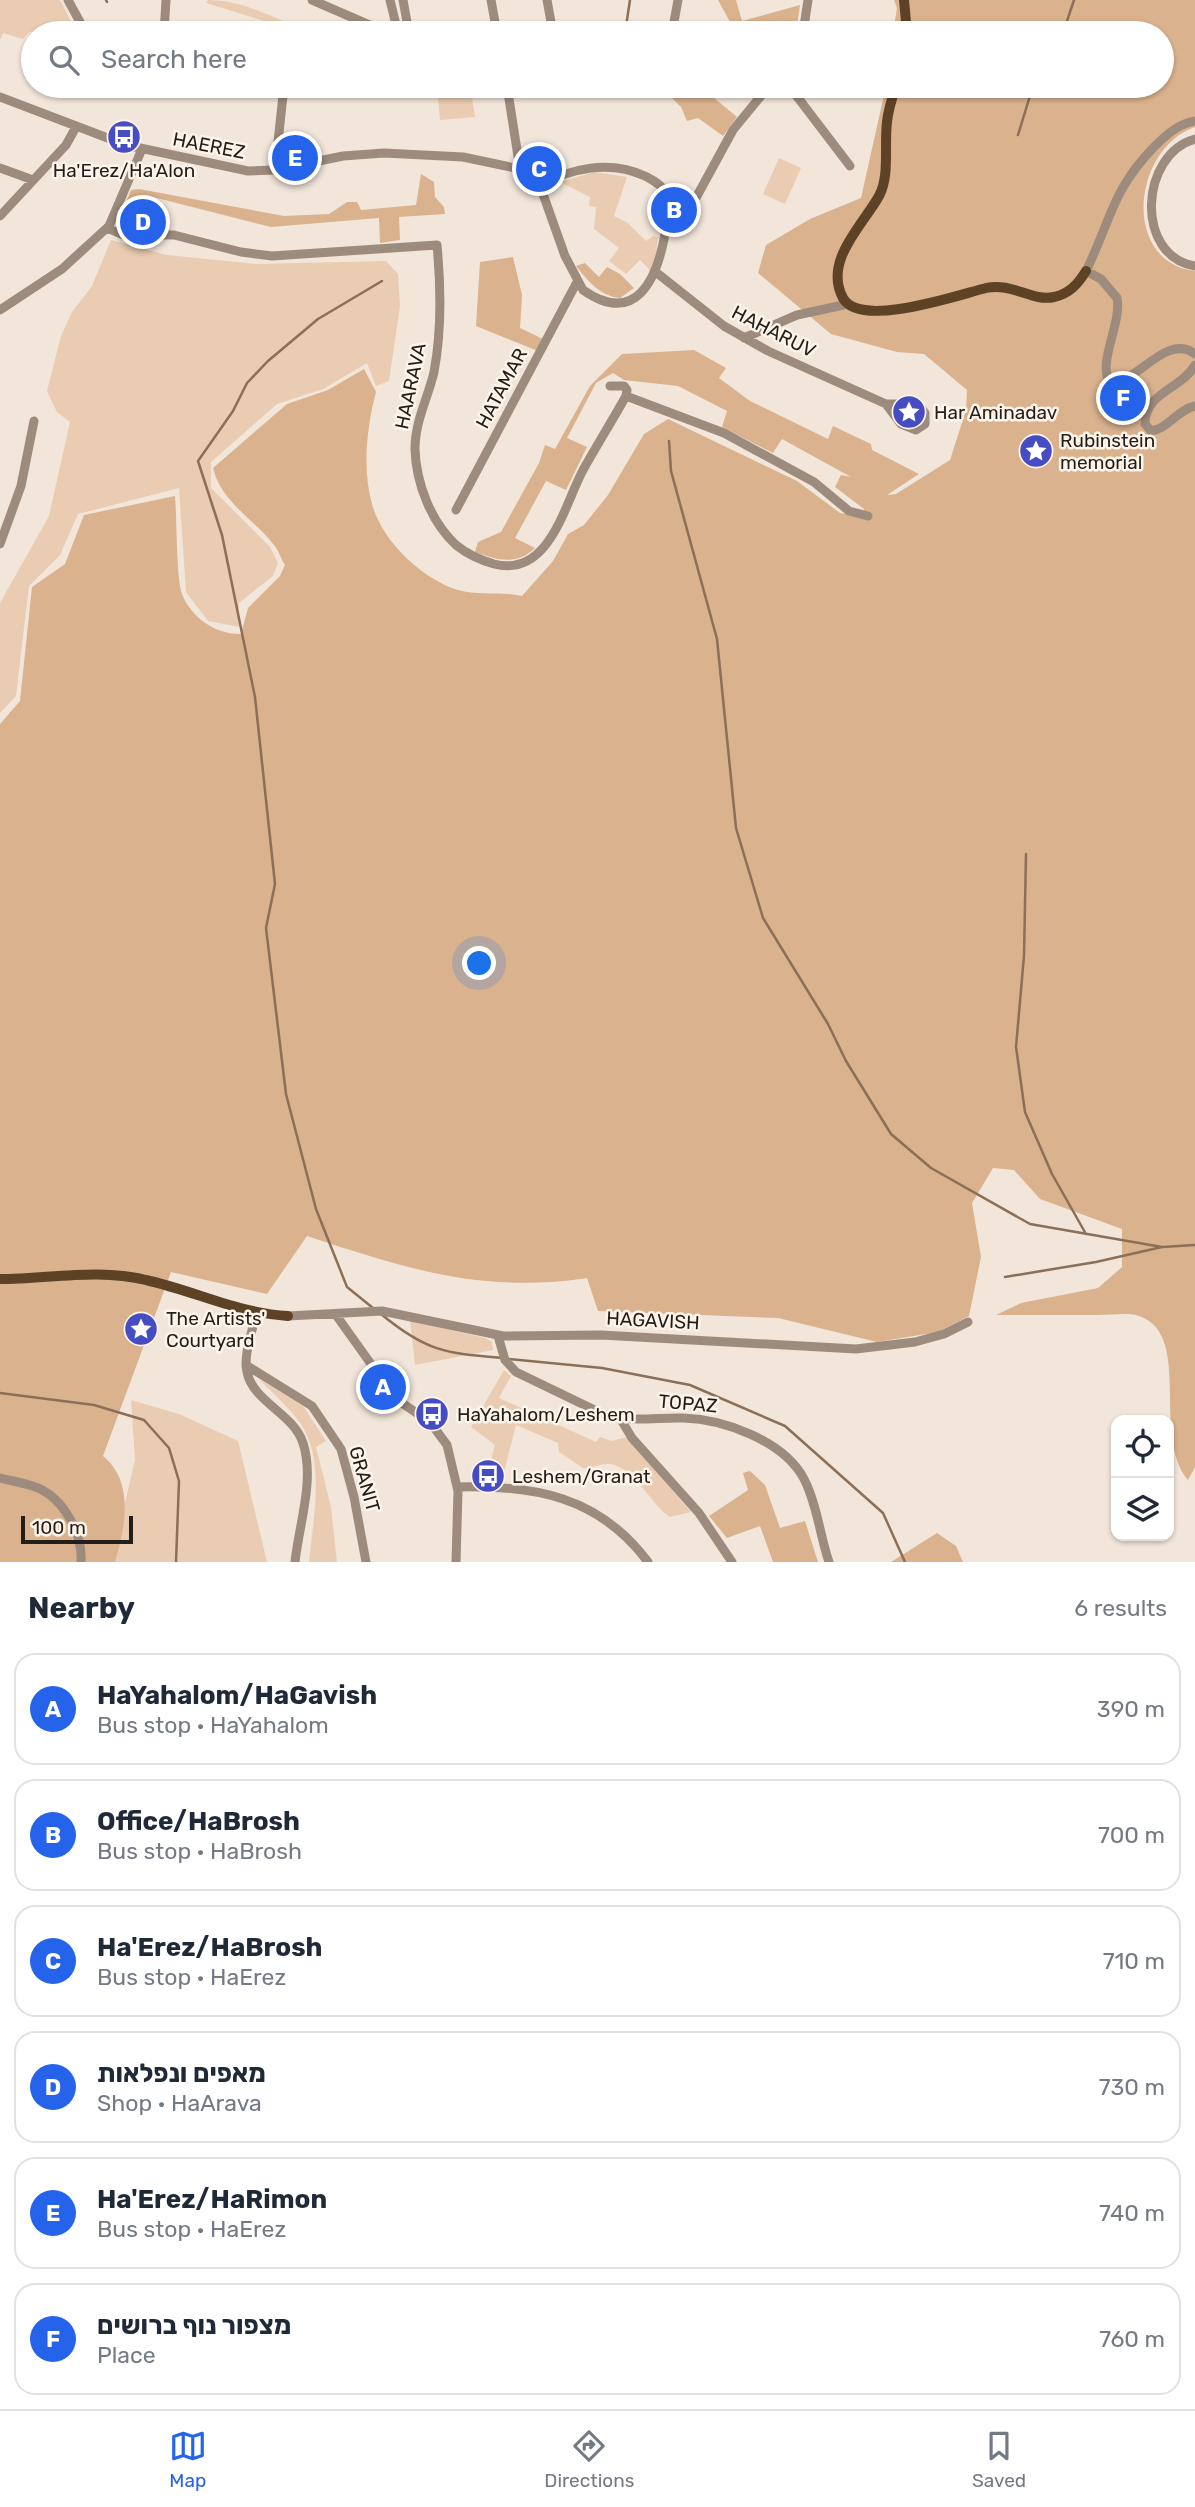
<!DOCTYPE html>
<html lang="en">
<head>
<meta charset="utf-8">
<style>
	body { margin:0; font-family:Rubik,Heebo,sans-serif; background:#f6f6f7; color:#1f2937 }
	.controls { position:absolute; right:21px; bottom:21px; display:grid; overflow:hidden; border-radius:14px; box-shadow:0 2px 5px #0004 }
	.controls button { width:63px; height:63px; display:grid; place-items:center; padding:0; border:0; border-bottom:2px solid #e0e1e3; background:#fff; color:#1f2937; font:35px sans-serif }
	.scale { position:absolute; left:21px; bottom:18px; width:112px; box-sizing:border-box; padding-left:7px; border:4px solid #231e1a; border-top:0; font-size:19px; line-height:24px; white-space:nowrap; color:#231e1a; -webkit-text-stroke:5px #fef4ea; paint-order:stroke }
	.you { position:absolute; left:480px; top:964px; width:24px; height:24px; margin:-18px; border:5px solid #fff; border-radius:50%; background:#1a73e8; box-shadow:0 0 0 10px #1a73e833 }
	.badge { display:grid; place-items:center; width:46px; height:46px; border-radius:50%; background:#2563eb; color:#fff; font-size:23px; font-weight:700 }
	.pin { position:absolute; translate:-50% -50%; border:4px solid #fff; box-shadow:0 2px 7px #0006 }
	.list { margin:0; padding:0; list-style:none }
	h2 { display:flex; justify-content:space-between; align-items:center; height:91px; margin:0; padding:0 28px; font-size:30px }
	h2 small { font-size:23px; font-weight:400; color:#747a83 }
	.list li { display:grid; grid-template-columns:46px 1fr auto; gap:21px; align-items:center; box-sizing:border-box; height:112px; margin:0 14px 14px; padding:0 14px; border:2px solid #e0e1e3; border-radius:21px }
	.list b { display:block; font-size:26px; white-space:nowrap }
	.list p { margin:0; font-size:23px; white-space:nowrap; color:#747a83 }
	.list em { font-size:23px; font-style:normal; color:#747a83 }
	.icon { flex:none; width:38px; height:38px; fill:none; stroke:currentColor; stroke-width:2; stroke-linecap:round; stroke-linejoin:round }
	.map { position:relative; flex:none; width:1195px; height:1562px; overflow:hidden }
	.search { position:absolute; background:#fff; box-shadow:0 2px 5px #0004; left:21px; right:21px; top:21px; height:77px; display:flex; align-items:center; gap:18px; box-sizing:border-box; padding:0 24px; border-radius:38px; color:#747a83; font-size:26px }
	.sheet { height:847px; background:#fff }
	nav { display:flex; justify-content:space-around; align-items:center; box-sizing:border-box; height:98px; border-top:2px solid #e0e1e3; background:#fff; font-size:19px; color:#747a83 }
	nav a { display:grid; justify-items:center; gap:4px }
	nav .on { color:#2563eb }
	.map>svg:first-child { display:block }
</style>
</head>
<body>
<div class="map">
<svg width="1195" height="1562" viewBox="0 0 1195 1562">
	<rect width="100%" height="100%" fill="#f2e6da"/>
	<path fill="#e9ccb1" d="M0 0H60L77 33 29 32 23 39 3 33 0 40Z
		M208 0C244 0 277 19 309 33H286L277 25 206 3Z
		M414 86H447L449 94 471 91 475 117 440 120 437 89 413 90Z
		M779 158 801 168 785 204 763 194Z
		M594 172 627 177 614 216 628 223 646 241 653 236 658 237 654 274 640 260 626 274 609 261 619 248 594 229 596 207 589 206 590 197 560 182Z
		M111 240 167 255 256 264 386 261 398 274 400 306 389 381 376 386 367 363 323 389 277 404 211 462V488L270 547 278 563 273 576 239 603V627L208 621 186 592 179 488 78 514 60 555 29 586 16 696 0 713V603L49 516 70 422 57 412 47 391 61 336 72 312 92 286Z
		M410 1320 485 1338 492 1342 493 1350 415 1365Z
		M504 1370 511 1376 499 1398 596 1442 600 1437 612 1441 626 1437 691 1512 670 1517C650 1504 636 1469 611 1464 602 1462 593 1469 583 1468L559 1452 558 1443 516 1425 502 1480 476 1479 490 1464 495 1445 471 1427Z
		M259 1379 303 1406 326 1441 316 1447 331 1507 337 1562H309C313 1521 326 1459 300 1423 289 1407 272 1393 259 1379Z
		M131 1400 179 1414 238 1441 267 1562H111L135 1460Z"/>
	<path fill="#dab28e" d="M718 0H736L742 21 800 5 796 33H730L735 31Z
		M894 0H1195V127C1132 149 1121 262 1195 271V1467L1188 1480C1150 1434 1195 1331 1136 1315 1125 1313 1110 1315 1098 1315 1064 1315 1030 1315 996 1315L1021 1303 1098 1288 1122 1267V1229L1040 1199 1014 1170 993 1168 972 1203 981 1257 969 1316 938 1332 877 1342 778 1318 598 1311 587 1278C483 1294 404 1268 307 1236L267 1294 171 1272 103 1456C135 1482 125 1528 115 1562H0V724L20 701 32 587 65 564 84 515 175 496C177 518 176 577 182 594 191 618 217 635 241 634L248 608 280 576 285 565C281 559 279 551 274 545 254 519 221 502 213 468L287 404 328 390 364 369 376 392C367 426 362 469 372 504 382 541 422 579 458 590 479 596 501 591 522 596L553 561 568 534 584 525 608 495 644 434 668 419 797 481 840 513 863 516 864 509 835 487 841 475 851 477 782 439 773 453 722 427 727 411 678 386 624 380 613 373 596 383 567 438 587 447 566 490 546 481 515 538 535 548C516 566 497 560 475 552L478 542 501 532 539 463 545 445 555 449 590 386 622 354 694 350 726 368 719 378 750 401 828 439 833 426 871 444 872 450 919 474 887 495 896 494 950 460 966 410 967 390 924 354 897 352 831 334 758 273 766 245 810 219 861 198 886 86H1162V33H893L897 8Z
		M683 86H724L713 97 737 117 723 136 698 118 687 121 681 107 671 97Z
		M421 174 434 182 435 197 444 207 445 214 399 217 400 240 380 243 379 218 271 227 145 195 136 208 128 229 117 226 131 190 139 189 284 216 329 214 347 202H357L361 210 416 205Z
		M513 257 522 295 520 328 543 339 538 351 476 326 480 262Z
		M585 263 599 277 607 267 620 274 634 288 620 298C600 296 588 281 576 266Z
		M750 1471 765 1485 780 1528 805 1521 818 1562H773L760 1526 727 1538 709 1516 748 1490 743 1473Z
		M937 1533 956 1546 963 1562H891Z"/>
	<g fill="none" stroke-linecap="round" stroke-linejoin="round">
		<path stroke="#8b6f56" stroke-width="2.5" d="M106 0 107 2
			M625 33 630 0
			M1063 33 1074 0
			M1018 135 1033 86
			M669 441 671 471 717 639 736 828 763 918 828 1024 846 1061 891 1134 931 1168 1030 1224 1162 1247
			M1026 854 1024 956 1016 1047 1025 1112 1052 1174 1086 1234
			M1005 1277 1096 1262 1162 1247 1195 1245
			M373 1308 347 1287 316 1209 286 1094 266 928 275 884 255 697 222 535 198 461 233 411 247 383 268 361 318 319 382 281
			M381 1314C427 1352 445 1353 503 1358
			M509 1359 602 1368 690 1385 785 1426 883 1513 905 1562
			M0 1393 94 1405 144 1420 169 1448 179 1481 176 1562"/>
		<path stroke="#9d8c7d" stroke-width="9" d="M68 0 86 33
			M312 0 388 33
			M390 0 398 33
			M403 0 409 33
			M491 0 497 33
			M547 0 553 33
			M164 33 166 0
			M672 33 678 0
			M803 33 808 0
			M368 86H378
			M507 86 520 169
			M789 86 850 166
			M0 97 126 145 248 171 275 170 343 156 384 153 463 157 520 169 532 177 543 194 565 256 583 290C636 327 657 279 665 234 667 223 672 209 668 197 665 187 655 181 645 176 608 159 573 169 537 185
			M1195 121C1178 124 1166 135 1154 147 1112 190 1111 220 1086 271L1101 279 1117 298C1122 323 1098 361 1109 381 1134 389 1165 331 1195 354
			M1195 139C1140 154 1134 256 1195 266
			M0 168 33 180
			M275 170 284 86
			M668 198 687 200 697 196 733 130 769 86
			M0 216 66 145 76 127
			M107 228 123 235H174L241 252 272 256 437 245C441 287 442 330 434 372 428 398 415 421 415 449 416 483 431 522 456 545 467 554 480 560 494 564 549 578 564 506 583 470 597 445 612 421 626 396L627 390 624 386H610
			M657 273 724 326 768 351 886 404H918L925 413V424L916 430 901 424 886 404
			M0 310 62 269 109 226 142 149
			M744 338 797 315 848 304
			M1195 365C1182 389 1145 392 1145 424L1151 431C1168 429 1177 410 1195 406
			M626 396 724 433 814 482 849 511 868 516
			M456 510 577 282
			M0 544 21 486 34 421
			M256 1313C253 1330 243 1355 247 1372 253 1402 293 1413 303 1443 315 1480 299 1524 295 1562
			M336 1315 396 1399 430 1422 447 1445 458 1491 456 1562
			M288 1316 382 1311 503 1336 601 1335 856 1349 915 1342 944 1334 968 1322
			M498 1336 505 1360 516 1372 603 1414C627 1423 658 1417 683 1418 724 1419 784 1441 804 1479 817 1504 820 1536 829 1562
			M246 1365 312 1406 341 1449 354 1497 366 1562
			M620 1418 632 1438 699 1513 732 1562
			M0 1478C12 1481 26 1483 38 1488 64 1499 83 1535 81 1562
			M457 1487C534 1485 599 1496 648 1562"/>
		<path stroke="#5e4226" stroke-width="10" d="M904 0 907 33
			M896 86C892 98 888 110 887 122 884 145 890 176 879 196 863 225 823 261 843 298 860 329 958 295 986 288 1012 282 1032 302 1054 297 1069 294 1078 284 1086 271
			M0 1279C48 1279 98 1268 146 1280 195 1291 237 1313 288 1316"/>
	</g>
	<defs>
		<g id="bus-disc" transform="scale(1.75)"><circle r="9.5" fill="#464dc2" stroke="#fef4ea"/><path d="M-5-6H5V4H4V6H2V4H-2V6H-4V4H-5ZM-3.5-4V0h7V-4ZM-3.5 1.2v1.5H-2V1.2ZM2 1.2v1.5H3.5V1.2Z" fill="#fff"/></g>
		<g id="sight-disc" transform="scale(1.75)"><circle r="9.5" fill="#464dc2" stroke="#fef4ea"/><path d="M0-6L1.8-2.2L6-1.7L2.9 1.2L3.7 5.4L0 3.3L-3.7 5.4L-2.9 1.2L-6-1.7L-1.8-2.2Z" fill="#fff"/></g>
	</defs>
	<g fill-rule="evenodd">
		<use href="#bus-disc" x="124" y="137"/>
		<use href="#sight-disc" x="909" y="412"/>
		<use href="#sight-disc" x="1036" y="451"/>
		<use href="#sight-disc" x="141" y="1329"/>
		<use href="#bus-disc" x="432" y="1414"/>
		<use href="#bus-disc" x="488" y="1476"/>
	</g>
	<g text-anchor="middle" stroke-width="5" stroke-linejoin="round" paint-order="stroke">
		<g font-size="19" fill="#231e1a" stroke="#fef4ea">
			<text transform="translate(209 145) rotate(11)" y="7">HAEREZ</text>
			<text transform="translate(774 331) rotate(27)" y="7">HAHARUV</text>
			<text transform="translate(410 386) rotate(-78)" y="7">HAARAVA</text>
			<text transform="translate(501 388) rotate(-62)" y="7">HATAMAR</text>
			<text transform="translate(653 1320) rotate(3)" y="7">HAGAVISH</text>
			<text transform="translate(688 1403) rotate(5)" y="7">TOPAZ</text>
			<text transform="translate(365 1479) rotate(74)" y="7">GRANIT</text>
		</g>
		<g font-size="19" fill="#231e1a" stroke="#fef4ea" text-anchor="start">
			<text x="124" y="177" text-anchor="middle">Ha'Erez/Ha'Alon</text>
			<text x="934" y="419">Har Aminadav</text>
			<text x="1060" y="447">Rubinstein<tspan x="1060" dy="22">memorial</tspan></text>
			<text x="166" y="1325">The Artists'<tspan x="166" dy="22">Courtyard</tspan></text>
			<text x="457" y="1421">HaYahalom/Leshem</text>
			<text x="512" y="1483">Leshem/Granat</text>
		</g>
	</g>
</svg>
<div class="controls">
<button><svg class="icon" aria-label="locate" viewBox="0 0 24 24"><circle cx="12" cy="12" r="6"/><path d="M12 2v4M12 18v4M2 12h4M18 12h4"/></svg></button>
<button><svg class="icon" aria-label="layers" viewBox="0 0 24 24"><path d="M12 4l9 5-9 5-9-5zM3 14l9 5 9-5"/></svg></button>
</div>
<div class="scale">100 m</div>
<div class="you"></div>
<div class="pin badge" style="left:383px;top:1387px">A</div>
<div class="pin badge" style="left:674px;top:210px">B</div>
<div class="pin badge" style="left:539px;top:169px">C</div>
<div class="pin badge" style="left:143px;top:222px">D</div>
<div class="pin badge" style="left:295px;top:158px">E</div>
<div class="pin badge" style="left:1123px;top:398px">F</div>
<div class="search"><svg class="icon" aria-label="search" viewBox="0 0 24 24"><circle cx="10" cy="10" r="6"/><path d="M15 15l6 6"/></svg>Search here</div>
</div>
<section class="sheet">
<h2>Nearby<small>6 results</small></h2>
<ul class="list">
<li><span class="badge">A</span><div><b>HaYahalom/HaGavish</b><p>Bus stop · HaYahalom</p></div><em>390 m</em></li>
<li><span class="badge">B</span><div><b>Office/HaBrosh</b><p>Bus stop · HaBrosh</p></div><em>700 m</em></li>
<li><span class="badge">C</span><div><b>Ha'Erez/HaBrosh</b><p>Bus stop · HaErez</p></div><em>710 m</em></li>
<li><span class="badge">D</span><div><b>מאפים ונפלאות</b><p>Shop · HaArava</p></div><em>730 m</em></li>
<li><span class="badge">E</span><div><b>Ha'Erez/HaRimon</b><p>Bus stop · HaErez</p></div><em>740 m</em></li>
<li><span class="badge">F</span><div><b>מצפור נוף ברושים</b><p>Place</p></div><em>760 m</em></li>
</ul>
</section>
<nav>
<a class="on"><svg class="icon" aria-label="map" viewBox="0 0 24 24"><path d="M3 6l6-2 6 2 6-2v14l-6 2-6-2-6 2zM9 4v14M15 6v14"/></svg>Map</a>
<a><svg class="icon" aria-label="directions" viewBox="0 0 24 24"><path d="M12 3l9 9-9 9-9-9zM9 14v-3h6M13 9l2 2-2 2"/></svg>Directions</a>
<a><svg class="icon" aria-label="saved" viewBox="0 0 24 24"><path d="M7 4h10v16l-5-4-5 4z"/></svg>Saved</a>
</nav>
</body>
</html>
